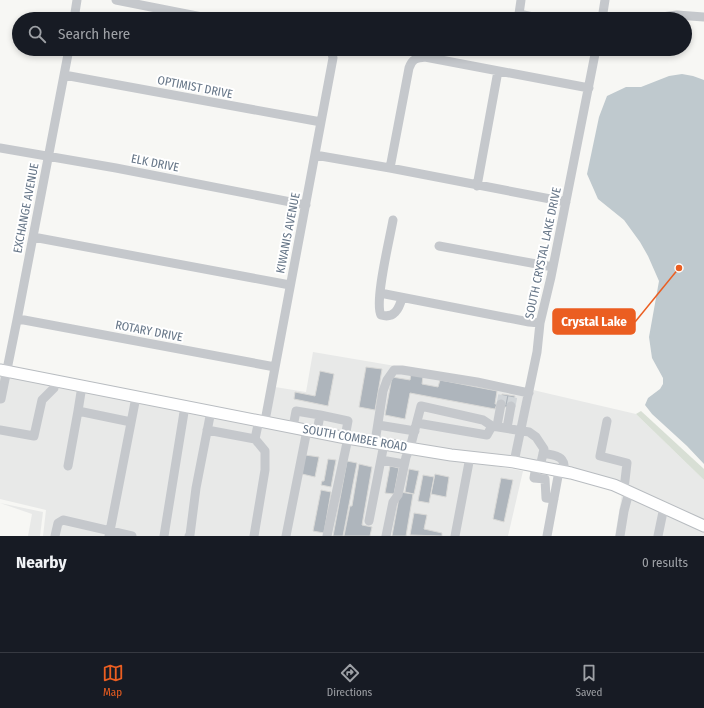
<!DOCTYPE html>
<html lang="en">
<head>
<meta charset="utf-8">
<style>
	body { margin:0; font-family:"Fira Sans Condensed",sans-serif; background:#242831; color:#f1f3f6 }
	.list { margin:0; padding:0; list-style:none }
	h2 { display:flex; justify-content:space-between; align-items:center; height:52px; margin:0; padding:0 16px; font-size:17px }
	h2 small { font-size:13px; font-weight:400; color:#9ea1a6 }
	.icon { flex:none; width:22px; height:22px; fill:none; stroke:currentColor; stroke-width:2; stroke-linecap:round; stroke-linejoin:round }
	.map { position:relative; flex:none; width:704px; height:536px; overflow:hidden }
	.search { position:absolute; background:#171b24; box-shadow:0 2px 6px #0003; left:12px; right:12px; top:12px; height:44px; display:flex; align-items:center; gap:10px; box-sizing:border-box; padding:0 14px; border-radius:22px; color:#9ea1a6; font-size:15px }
	.sheet { height:116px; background:#171b24 }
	nav { display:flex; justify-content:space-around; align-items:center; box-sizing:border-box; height:56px; border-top:1px solid #363941; background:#171b24; font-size:11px; color:#9ea1a6 }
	nav a { display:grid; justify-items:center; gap:2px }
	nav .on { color:#eb5e21 }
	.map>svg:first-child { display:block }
</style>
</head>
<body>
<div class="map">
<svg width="704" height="536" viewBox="0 0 704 536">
	<rect width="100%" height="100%" fill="#f7f7f4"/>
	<path fill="#e8e9e8" d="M313 352 525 388 511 458 452 451 342 433 270 418 275 387 306 392Z
		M0 376 523 471 508 536H43L46 510 0 499Z
		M533 390 636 414 704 480V522L639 492 519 459Z
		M622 494 704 530V536H615Z
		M0 503 43 512 40 536H28L32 514Z"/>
	<path fill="#d8dfd5" d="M641 411 704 469V480L636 414Z"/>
	<path fill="#bfc9ce" d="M682 74 693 76 704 80V464L687 446 652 414 645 405 648 398 660 389 663 384V378L652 358 649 337 659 281 648 256 640 242 624 220 598 199 587 174 599 117 607 96 626 87H641L669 76Z"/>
	<path fill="#aeb5bc" stroke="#d9d9d7" d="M366 367 382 369 375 410 359 407Z
		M320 371 334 374 328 406 294 399 295 392 315 396Z
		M411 374 423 376 422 384 438 387 440 380 497 391 495 404H497L495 409 410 393 405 419 385 415 392 377 410 380Z
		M502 394 515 396 513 407H504L500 404Z
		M305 455 319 457 315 477 302 474Z
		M328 459 336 460 331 487 321 485 322 481H324Z
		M347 461 357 463 343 536H333Z
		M359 464 372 467 362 525 372 527 370 536H344L350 506H352Z
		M390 466 399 468 394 494 385 493Z
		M409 469 419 471 414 494 405 492Z
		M435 474 449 477 446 497 431 494Z
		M423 475 434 477 429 503 418 501Z
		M501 478 513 480 504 522 493 519Z
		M321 490 331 492 324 533 313 531Z
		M400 492 413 494 406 536H392Z
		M414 513 427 515 424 529 442 533V536L410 535Z"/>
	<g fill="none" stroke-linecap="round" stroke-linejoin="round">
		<path stroke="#d2d6d9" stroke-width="9" stroke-dasharray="9 4.5" stroke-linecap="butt" d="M501 404 503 394
			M511 406 513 396"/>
		<g stroke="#b8bcc0" stroke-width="13">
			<path id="major" d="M0 370 341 437 451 455 514 462 571 473 614 485 704 526"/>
		</g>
		<path stroke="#c5c8cc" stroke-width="9" d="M116 0 212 19
			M521 0 519 14 542 19
			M74 19 77 0
			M602 19 605 0
			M647 19 677 15 704 17
			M64 75 321 122
			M0 148 116 168 306 205
			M315 155 390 168 566 202
			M390 168 409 68C412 59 416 58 425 57L589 88
			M477 186 498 71
			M393 220C390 238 374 302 381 315 394 319 399 309 402 298
			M33 237 290 285
			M439 246 553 267
			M380 293 529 322 540 323
			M17 320H24L275 367
			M82 386 78 411 131 422
			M1 399 17 320 69 49
			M320 415 348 421 345 437
			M265 421 333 58 331 49
			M607 421 600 456 627 463 624 489
			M417 423 487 435 492 426
			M378 425 415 431
			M497 426 501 404
			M293 427 296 411 320 415 317 432
			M507 428 511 406
			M0 430 34 436 42 400 54 388 55 381
			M207 430 255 439
			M375 442 383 391 387 380 394 370H402L477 382 529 393
			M543 453C556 456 566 455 564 472
			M381 460 404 464
			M514 462 537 352 540 323 551 277 596 49
			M68 466 78 411
			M536 466 534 478 545 479 546 498 554 499
			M369 521 384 444
			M55 536 58 523 63 520 132 536
			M109 536 136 397
			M164 536 185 406
			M189 536 190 535 196 488 211 411
			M254 536 265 470V451L255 439 259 420
			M286 536 307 430
			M327 536 348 438
			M386 536 393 502 398 495 406 457 410 448 421 406 483 420 492 426 529 432 536 437 544 449 540 467
			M455 536 470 457
			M547 536 559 471
			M620 536 624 511 629 492
			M658 536 664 507"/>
		<use href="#major" stroke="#fff" stroke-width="11"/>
	</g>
	<g text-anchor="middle" stroke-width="4" stroke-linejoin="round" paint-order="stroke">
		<g font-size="12" fill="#657587" stroke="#fff">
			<text transform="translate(195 87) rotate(11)" y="4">OPTIMIST DRIVE</text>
			<text transform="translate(155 163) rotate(11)" y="4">ELK DRIVE</text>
			<text transform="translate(26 208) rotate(-79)" y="4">EXCHANGE AVENUE</text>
			<text transform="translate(288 233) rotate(-79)" y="4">KIWANIS AVENUE</text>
			<text transform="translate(543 253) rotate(-78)" y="4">SOUTH CRYSTAL LAKE DRIVE</text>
			<text transform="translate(149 331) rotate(11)" y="4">ROTARY DRIVE</text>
			<text transform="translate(355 438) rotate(10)" y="4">SOUTH COMBEE ROAD</text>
		</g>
	</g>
	<path fill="none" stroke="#eb5e21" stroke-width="1.5" d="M679 268L635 322"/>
	<circle fill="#eb5e21" stroke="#fff" stroke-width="1.5" cx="679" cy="268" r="4"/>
	<rect fill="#eb5e21" stroke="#eb5e21" stroke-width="1.5" x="553" y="309" width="82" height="25" rx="4"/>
	<g font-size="13" text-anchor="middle" font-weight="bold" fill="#fff">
		<text x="594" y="326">Crystal Lake</text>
	</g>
</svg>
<div class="search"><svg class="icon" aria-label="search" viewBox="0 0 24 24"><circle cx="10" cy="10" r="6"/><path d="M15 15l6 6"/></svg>Search here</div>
</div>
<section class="sheet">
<h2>Nearby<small>0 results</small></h2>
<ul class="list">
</ul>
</section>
<nav>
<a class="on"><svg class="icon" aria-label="map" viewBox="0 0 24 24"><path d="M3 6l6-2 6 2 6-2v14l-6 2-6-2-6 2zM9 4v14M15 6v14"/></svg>Map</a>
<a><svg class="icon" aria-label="directions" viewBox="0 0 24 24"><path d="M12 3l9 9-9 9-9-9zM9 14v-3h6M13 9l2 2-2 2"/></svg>Directions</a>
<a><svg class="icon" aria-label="saved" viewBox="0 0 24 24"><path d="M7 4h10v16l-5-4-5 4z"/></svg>Saved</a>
</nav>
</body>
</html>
